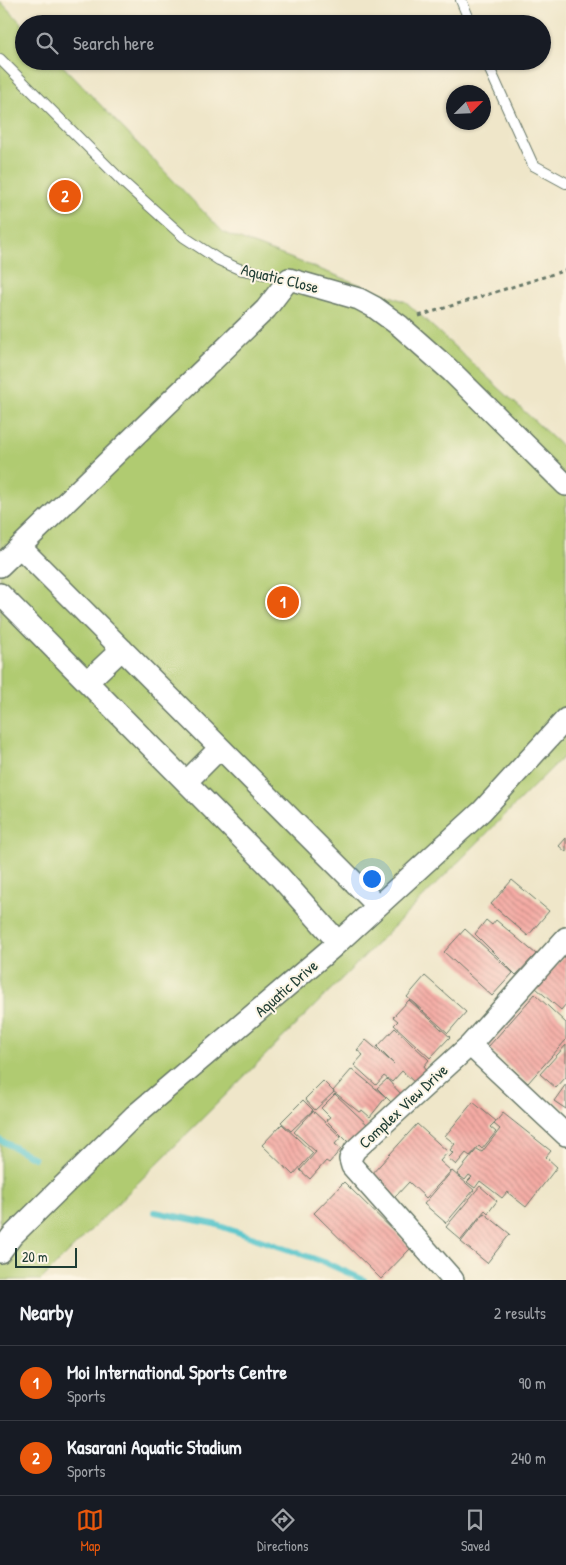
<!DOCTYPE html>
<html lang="en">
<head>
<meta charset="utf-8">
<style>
	body { margin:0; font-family:"Patrick Hand",sans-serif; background:#20242c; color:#f1f3f6 }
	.compass { position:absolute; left:446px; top:85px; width:45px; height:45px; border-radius:50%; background:#171b24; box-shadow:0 1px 4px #0004; rotate:66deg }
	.scale { position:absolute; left:15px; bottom:12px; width:62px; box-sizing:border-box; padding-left:5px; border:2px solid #1f3d34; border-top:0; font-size:14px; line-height:18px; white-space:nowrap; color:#1f3d34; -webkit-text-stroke:4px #fcf5e5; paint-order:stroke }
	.you { position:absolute; left:371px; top:878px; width:18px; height:18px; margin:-12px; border:4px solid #fff; border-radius:50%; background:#1a73e8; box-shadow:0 0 0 8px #1a73e833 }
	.badge { display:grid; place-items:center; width:32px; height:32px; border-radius:50%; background:#ea580c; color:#fff; font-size:16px; font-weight:700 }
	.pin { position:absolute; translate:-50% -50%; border:2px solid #fff; box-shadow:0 1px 5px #0006 }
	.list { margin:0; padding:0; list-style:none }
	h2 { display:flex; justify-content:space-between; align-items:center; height:65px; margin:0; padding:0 20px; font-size:21px }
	h2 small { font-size:16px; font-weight:400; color:#9ea1a6 }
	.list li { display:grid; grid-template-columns:32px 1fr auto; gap:15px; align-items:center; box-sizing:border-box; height:75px; padding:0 20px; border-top:1px solid #363941 }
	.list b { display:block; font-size:19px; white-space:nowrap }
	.list p { margin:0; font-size:16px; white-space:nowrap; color:#9ea1a6 }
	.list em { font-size:16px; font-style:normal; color:#9ea1a6 }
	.icon { flex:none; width:28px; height:28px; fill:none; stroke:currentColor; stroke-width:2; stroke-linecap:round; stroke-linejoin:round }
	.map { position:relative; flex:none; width:566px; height:1280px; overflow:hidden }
	.search { position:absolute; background:#171b24; box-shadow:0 1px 4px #0004; left:15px; right:15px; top:15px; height:55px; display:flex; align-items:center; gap:12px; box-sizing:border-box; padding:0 18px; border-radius:28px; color:#9ea1a6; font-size:19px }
	.sheet { height:215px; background:#171b24 }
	nav { display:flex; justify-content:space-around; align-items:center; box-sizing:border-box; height:70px; border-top:1px solid #363941; background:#171b24; font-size:14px; color:#9ea1a6 }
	nav a { display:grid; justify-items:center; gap:2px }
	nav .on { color:#ea580c }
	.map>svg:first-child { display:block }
</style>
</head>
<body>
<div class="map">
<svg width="566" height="1280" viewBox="0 0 566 1280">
	<defs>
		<pattern id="building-back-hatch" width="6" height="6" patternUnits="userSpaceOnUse" patternTransform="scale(1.25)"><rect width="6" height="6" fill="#f5aba4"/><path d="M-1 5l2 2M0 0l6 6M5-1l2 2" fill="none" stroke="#c68c86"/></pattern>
	</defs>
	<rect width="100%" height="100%" fill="#fcf5e5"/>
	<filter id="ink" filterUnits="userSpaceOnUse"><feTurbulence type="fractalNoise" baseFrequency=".02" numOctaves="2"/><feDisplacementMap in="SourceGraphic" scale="10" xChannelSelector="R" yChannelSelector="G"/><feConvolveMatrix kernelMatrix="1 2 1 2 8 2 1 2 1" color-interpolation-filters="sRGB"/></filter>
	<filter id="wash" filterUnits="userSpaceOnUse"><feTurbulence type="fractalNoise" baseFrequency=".0096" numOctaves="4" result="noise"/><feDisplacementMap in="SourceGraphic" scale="20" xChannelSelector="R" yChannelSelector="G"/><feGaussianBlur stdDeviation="1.12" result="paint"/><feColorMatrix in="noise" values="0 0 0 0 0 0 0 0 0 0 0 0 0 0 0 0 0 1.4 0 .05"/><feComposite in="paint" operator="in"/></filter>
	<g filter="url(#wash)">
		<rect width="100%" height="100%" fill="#efe6c9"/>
		<path fill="#b0cb71" stroke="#688452" d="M0 1 24 26V61H58L224 233 406 302 566 450V754L41 1280H0Z"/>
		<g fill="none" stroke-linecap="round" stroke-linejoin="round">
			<path stroke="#57c5cb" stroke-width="6" d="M0 1140 34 1158
				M155 1212 214 1224 324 1262 364 1280"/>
		</g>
		<g id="blocks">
			<path fill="url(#building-back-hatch)" d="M566 838V852L559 846Z
				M512 880 549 911 528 936 491 904Z
				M486 920 492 925 496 920 536 954 516 975 475 934Z
				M465 929 513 973 492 996 444 952Z
				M566 954V1004L561 1010 536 988Z
				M425 976 466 1012 448 1033 407 997Z
				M535 994 566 1023V1040L528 1083 488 1047Z
				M409 1000 450 1037 430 1058 394 1025 398 1021 393 1017Z
				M395 1028 429 1060 424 1066 427 1070 415 1083 402 1071 392 1082 384 1076 376 1085 354 1065 363 1055 357 1050 366 1040 394 1064 377 1047Z
				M566 1045V1077L556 1088 540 1074Z
				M352 1069 386 1097 370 1117 362 1110 359 1112 333 1091Z
				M387 1079 402 1095 393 1104 377 1088Z
				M323 1081 334 1092 315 1110 305 1099Z
				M566 1084V1109L554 1101Z
				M335 1094 369 1126 351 1145 326 1120 330 1117 321 1108Z
				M303 1100 313 1110 291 1131 281 1122Z
				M473 1102 496 1121 490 1127 496 1132 482 1149 479 1146 470 1156 466 1153 456 1165 448 1158 453 1153 450 1150 455 1144 445 1136Z
				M313 1111 341 1137 335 1144 341 1149 329 1163 326 1161 310 1179 300 1170 316 1152 294 1132Z
				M503 1113 551 1151 546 1157 557 1167 526 1207 507 1192 502 1198 480 1181 475 1188 467 1182 472 1177 469 1175 465 1180 457 1174 477 1149 482 1152 500 1129 494 1124Z
				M282 1124 313 1153 293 1175 262 1145Z
				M417 1124 448 1152 440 1161 451 1171 426 1198 409 1182 395 1197 371 1175Z
				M452 1171 474 1190 446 1223 424 1204Z
				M344 1182 411 1248 381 1279 314 1213Z
				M480 1186 497 1201 488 1213 485 1210 461 1240 446 1227Z
				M484 1213 510 1234 487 1263 461 1242Z"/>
		</g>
	</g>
	<g filter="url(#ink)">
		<use href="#blocks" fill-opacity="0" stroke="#687868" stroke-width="1"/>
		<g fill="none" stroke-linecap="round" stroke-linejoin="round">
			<g stroke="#687868" stroke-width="12">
				<path id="lane" d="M461 0 471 24
					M0 59 124 183 184 237 219 260 239 269 289 279
					M486 61 533 165 566 183"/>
			</g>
			<g stroke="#687868" stroke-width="24">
				<path id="street" d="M20 547 377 905
					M0 566 266 309 289 279 359 299 374 307 400 326 452 372 566 485
					M0 594 280 877 338 942
					M87 682 122 649
					M186 782 220 748
					M470 1045 566 1135
					M0 1252 12 1236 134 1116 333 947 482 811 566 719
					M453 1280 352 1166 350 1159 355 1150 470 1045 566 938"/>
			</g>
			<path stroke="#687868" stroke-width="3" stroke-dasharray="4 4" stroke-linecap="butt" d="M419 316 566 270"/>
			<use href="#lane" stroke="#fff" stroke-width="10"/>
			<use href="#street" stroke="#fff" stroke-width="21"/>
		</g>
	</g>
	<g text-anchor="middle" stroke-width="4" stroke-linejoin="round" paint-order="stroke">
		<g font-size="16" fill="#1f3d34" stroke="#fcf5e5">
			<text transform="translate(280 278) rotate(14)" y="6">Aquatic Close</text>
			<text transform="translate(286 988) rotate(-41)" y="6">Aquatic Drive</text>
			<text transform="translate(403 1106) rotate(-43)" y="6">Complex View Drive</text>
		</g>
	</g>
</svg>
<svg class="compass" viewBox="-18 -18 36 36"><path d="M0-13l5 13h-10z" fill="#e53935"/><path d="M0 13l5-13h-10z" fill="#9ea1a6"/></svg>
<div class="scale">20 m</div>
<div class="you"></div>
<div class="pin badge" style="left:283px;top:602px">1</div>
<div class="pin badge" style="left:65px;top:196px">2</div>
<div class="search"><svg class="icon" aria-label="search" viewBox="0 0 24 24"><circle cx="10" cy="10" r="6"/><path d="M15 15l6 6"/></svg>Search here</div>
</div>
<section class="sheet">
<h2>Nearby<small>2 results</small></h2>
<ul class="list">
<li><span class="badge">1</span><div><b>Moi International Sports Centre</b><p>Sports</p></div><em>90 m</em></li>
<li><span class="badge">2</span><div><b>Kasarani Aquatic Stadium</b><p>Sports</p></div><em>240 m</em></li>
</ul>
</section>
<nav>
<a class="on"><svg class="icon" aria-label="map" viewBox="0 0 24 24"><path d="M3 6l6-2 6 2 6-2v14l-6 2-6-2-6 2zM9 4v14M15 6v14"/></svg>Map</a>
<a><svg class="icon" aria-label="directions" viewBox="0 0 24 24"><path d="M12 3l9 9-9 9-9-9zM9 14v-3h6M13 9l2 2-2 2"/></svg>Directions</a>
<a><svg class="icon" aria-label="saved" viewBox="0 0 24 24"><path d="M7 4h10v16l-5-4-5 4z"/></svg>Saved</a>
</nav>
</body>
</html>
